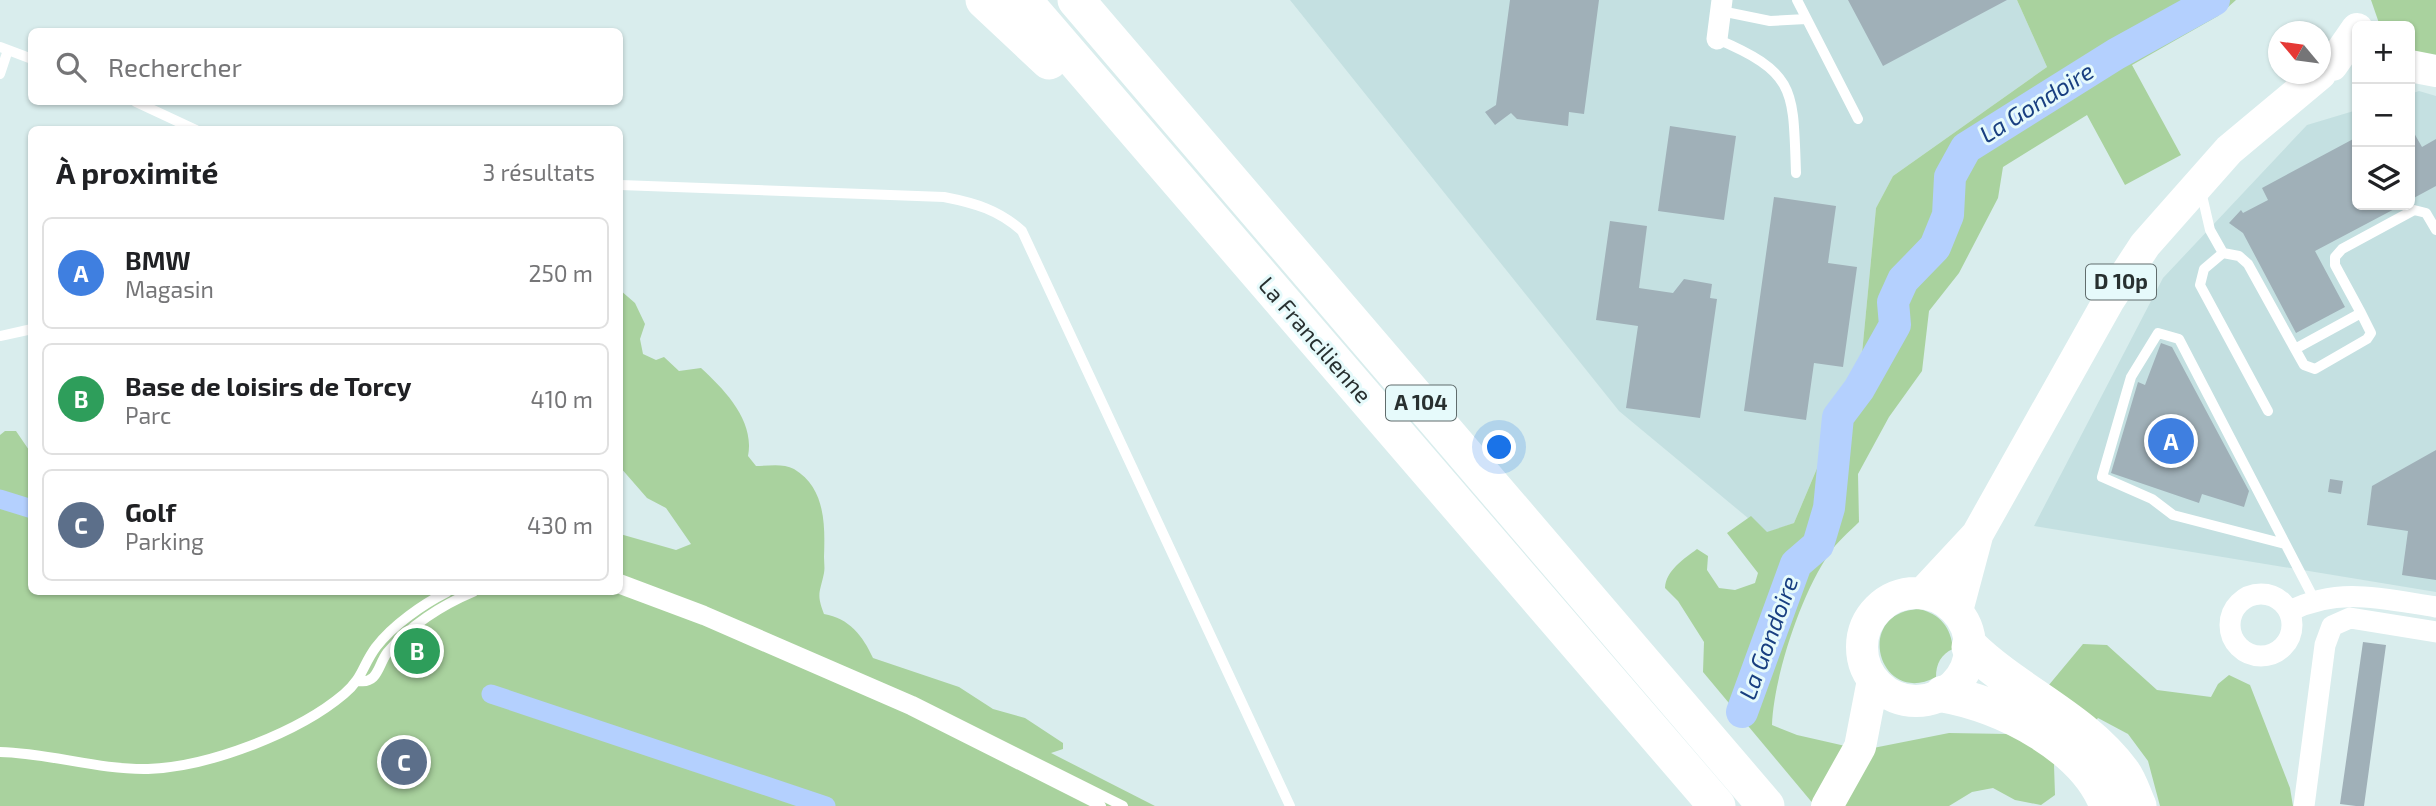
<!DOCTYPE html>
<html lang="fr">
<head>
<meta charset="utf-8">
<style>
	body { margin:0; font-family:"Exo 2",sans-serif; background:#f2f2f2; color:#202124 }
	.controls { position:absolute; right:21px; top:21px; display:grid; overflow:hidden; border-radius:10px; box-shadow:0 2px 5px #0004 }
	.controls button { width:63px; height:63px; display:grid; place-items:center; padding:0; border:0; border-bottom:2px solid #e0e0e0; background:#fff; color:#202124; font:35px sans-serif }
	.compass { position:absolute; left:2268px; top:21px; width:63px; height:63px; border-radius:50%; background:#fff; box-shadow:0 2px 5px #0004; rotate:299deg }
	.you { position:absolute; left:1500px; top:448px; width:24px; height:24px; margin:-18px; border:5px solid #fff; border-radius:50%; background:#1a73e8; box-shadow:0 0 0 10px #1a73e833 }
	.badge { display:grid; place-items:center; width:46px; height:46px; border-radius:50%; background:#d93025; color:#fff; font-size:23px; font-weight:700 }
	.pin { position:absolute; translate:-50% -50%; border:4px solid #fff; box-shadow:0 2px 7px #0006 }
	.list { margin:0; padding:0; list-style:none }
	h2 { display:flex; justify-content:space-between; align-items:center; height:91px; margin:0; padding:0 28px; font-size:30px }
	h2 small { font-size:23px; font-weight:400; color:#757577 }
	.list li { display:grid; grid-template-columns:46px 1fr auto; gap:21px; align-items:center; box-sizing:border-box; height:112px; margin:0 14px 14px; padding:0 14px; border:2px solid #e0e0e0; border-radius:10px }
	.list b { display:block; font-size:26px; white-space:nowrap }
	.list p { margin:0; font-size:23px; white-space:nowrap; color:#757577 }
	.list em { font-size:23px; font-style:normal; color:#757577 }
	.icon { flex:none; width:38px; height:38px; fill:none; stroke:currentColor; stroke-width:2; stroke-linecap:round; stroke-linejoin:round }
	.map { position:relative; flex:none; width:2436px; height:806px; overflow:hidden }
	.search { position:absolute; background:#fff; box-shadow:0 2px 5px #0004; left:28px; top:28px; width:595px; height:77px; display:flex; align-items:center; gap:18px; box-sizing:border-box; padding:0 24px; border-radius:10px; color:#757577; font-size:26px }
	.panel { position:absolute; background:#fff; box-shadow:0 2px 5px #0004; left:28px; top:126px; width:595px; height:469px; border-radius:10px }
	.map>svg:first-child { display:block }
</style>
</head>
<body>
<div class="map">
<svg width="2436" height="806" viewBox="0 0 2436 806">
	<rect width="100%" height="100%" fill="#d9eded"/>
	<path fill="#c4e0e1" d="M1290 0H2017L2047 67 1893 176 1876 208 1861 364 1794 523 1766 533 1619 411Z
		M2419 91 2436 96V592L2034 526 2163 278 2307 125 2357 110V205H2410V94Z"/>
	<path fill="#a9d29e" d="M2017 0H2236L2218 16 2132 65 2181 155 2125 185 2087 115 2003 167 1998 198 1959 273 1929 311 1922 371 1889 417 1858 474 1859 522C1849 532 1837 542 1829 554 1801 594 1774 676 1772 725L1797 735 1863 750 1949 733 2008 734 2083 644 2107 645 2157 690 2211 697 2218 684 2229 675 2250 685 2290 788 2293 806H2160L2148 761 2128 734 2098 718 2054 765 2055 795 2041 805 2015 800 1993 788 1972 792 1949 806H1815L1703 672 1704 642 1678 601 1665 588C1666 570 1684 559 1697 549L1708 556 1707 570 1719 588 1735 590 1755 583 1758 573 1727 533 1751 516 1767 532 1794 523 1861 364 1876 208 1893 176 2047 67Z
		M2371 0H2436V59L2410 53V26H2380Z
		M620 290 635 303 645 324 640 339 643 354 656 360 664 357 679 371 701 368C725 390 755 421 748 456L756 466C768 466 783 463 794 469 826 488 825 526 824 557 824 562 825 568 824 573 820 593 816 593 824 614 849 618 863 636 873 658L959 687 993 709 1025 718 1063 743V749L1051 753 1155 806H0V435L5 431H16L31 453 32 592H620V534L676 550 691 544 666 508 647 498 620 467Z
		M1919 609C1940 614 1951 627 1953 649 1941 654 1936 664 1936 677 1879 708 1852 612 1919 609Z"/>
	<g fill="none" stroke-linecap="round" stroke-linejoin="round">
		<path stroke="#b4d0fe" stroke-width="19" d="M0 499 32 509
			M491 694 826 806"/>
		<path stroke="#b4d0fe" stroke-width="32" d="M1742 712 1796 564 1818 545 1829 508 1838 417 1859 389 1895 325 1893 302 1903 280 1935 247 1948 215 1950 177 1966 148 2116 54 2214 0"/>
	</g>
	<path fill="#a0b0b8" d="M1510 0H1599L1584 114 1569 112 1568 126 1517 119 1511 113 1495 125 1485 112 1496 105Z
		M1848 0H2007L1883 66Z
		M1670 126 1736 136 1724 220 1658 211Z
		M2410 126 2422 147 2436 139V186L2410 200Z
		M2357 137V205H2402L2315 251 2345 307 2296 333 2243 233 2229 223 2241 210 2243 213 2268 200 2262 188Z
		M1774 197 1836 206 1828 263 1857 267 1843 367 1814 363 1806 420 1744 411Z
		M1610 221 1647 226 1639 288 1673 293 1684 279 1712 284 1710 298 1717 299 1700 418 1626 408 1638 326 1596 320Z
		M2161 343 2172 347 2249 491 2244 507 2202 494 2199 503 2111 473 2138 382 2145 385Z
		M2436 450V580L2402 575 2408 531 2367 525 2372 486Z
		M2330 479 2343 481 2341 494 2328 492Z
		M2363 642 2386 645 2364 806H2356L2340 804Z"/>
	<g fill="none" stroke-linecap="round" stroke-linejoin="round">
		<path stroke="#fff" stroke-width="10" d="M1797 0 1858 119
			M1721 11 1770 21 1806 19
			M1717 39C1797 73 1793 90 1796 173
			M0 47 32 59
			M0 74 8 50
			M136 102 196 130
			M620 185 944 197C975 203 999 210 1022 231L1290 806
			M2201 191 2210 230 2223 253
			M0 336 32 329
			M2295 349 2304 365 2315 369 2367 339 2371 333 2361 313
			M2268 411 2200 285 2204 269 2223 253 2239 256 2248 264 2295 349 2361 313 2335 265V257L2342 249 2414 210 2426 213 2436 230
			M2285 544 2173 515 2152 499 2102 477 2131 377 2158 333 2179 339 2314 599
			M620 579 705 611 913 701 1123 806
			M620 589 703 620 910 710 1101 806
			M359 681C378 684 378 665 387 653 409 626 442 605 473 592
			M0 752C49 753 98 770 148 769 208 767 298 733 344 694 363 678 362 666 376 647 393 625 423 604 447 592"/>
		<path stroke="#fff" stroke-width="21" d="M1717 39 1722 0
			M2230 625a31 31 0 1 1 62 0a31 31 0 1 1-62 0Z
			M2290 611C2339 586 2384 599 2436 607
			M2304 806 2325 645 2332 626 2350 618 2436 632"/>
		<path stroke="#fff" stroke-width="32" d="M2332 65 2357 29
			M2410 66 2436 71
			M1923 593 1977 535 2109 300 2145 245 2229 150 2320 74
			M1862 647a54 54 0 1 1 108 0a54 54 0 1 1-108 0Z
			M1957 611 1977 536
			M1827 806 1860 747 1873 680"/>
		<path stroke="#fff" stroke-width="37" d="M984 0 1049 61
			M1023 0 1717 806
			M1076 0 1766 806
			M1970 647C2017 693 2082 718 2122 772 2129 781 2133 795 2138 806
			M1943 694C2002 704 2086 746 2108 806"/>
	</g>
	<g text-anchor="middle" stroke-width="6" stroke-linejoin="round" paint-order="stroke">
		<g fill="#e6fafb" stroke="#616d6d" stroke-width="2">
			<rect x="2086" y="264.5" width="70" height="35" rx="5"/>
			<rect x="1386" y="385.5" width="70" height="35" rx="5"/>
		</g>
		<g font-size="21" font-weight="bold" fill="#283030">
			<text x="2121" y="289">D 10p</text>
			<text x="1421" y="410">A 104</text>
		</g>
		<g font-size="23" fill="#283030" stroke="#e6fafb">
			<text transform="translate(1315 340) rotate(49)" y="8">La Francilienne</text>
		</g>
		<g font-size="24" font-style="italic" fill="#193f81" stroke="#e6fafb">
			<text transform="translate(2037 103) rotate(-32)" y="8">La Gondoire</text>
			<text transform="translate(1769 638) rotate(-70)" y="8">La Gondoire</text>
		</g>
	</g>
</svg>
<div class="controls">
<button>+</button>
<button>−</button>
<button><svg class="icon" aria-label="layers" viewBox="0 0 24 24"><path d="M12 4l9 5-9 5-9-5zM3 14l9 5 9-5"/></svg></button>
</div>
<svg class="compass" viewBox="-18 -18 36 36"><path d="M0-13l5 13h-10z" fill="#e53935"/><path d="M0 13l5-13h-10z" fill="#757577"/></svg>
<div class="you"></div>
<div class="pin badge" style="left:2171px;top:441px;background:#3f7fe0">A</div>
<div class="pin badge" style="left:417px;top:651px;background:#2e9e5b">B</div>
<div class="pin badge" style="left:404px;top:762px;background:#5c6f8a">C</div>
<div class="search"><svg class="icon" aria-label="search" viewBox="0 0 24 24"><circle cx="10" cy="10" r="6"/><path d="M15 15l6 6"/></svg>Rechercher</div>
<section class="panel">
<h2>À proximité<small>3 résultats</small></h2>
<ul class="list">
<li><span class="badge" style="background:#3f7fe0">A</span><div><b>BMW</b><p>Magasin</p></div><em>250 m</em></li>
<li><span class="badge" style="background:#2e9e5b">B</span><div><b>Base de loisirs de Torcy</b><p>Parc</p></div><em>410 m</em></li>
<li><span class="badge" style="background:#5c6f8a">C</span><div><b>Golf</b><p>Parking</p></div><em>430 m</em></li>
</ul>
</section>
</div>
</body>
</html>
